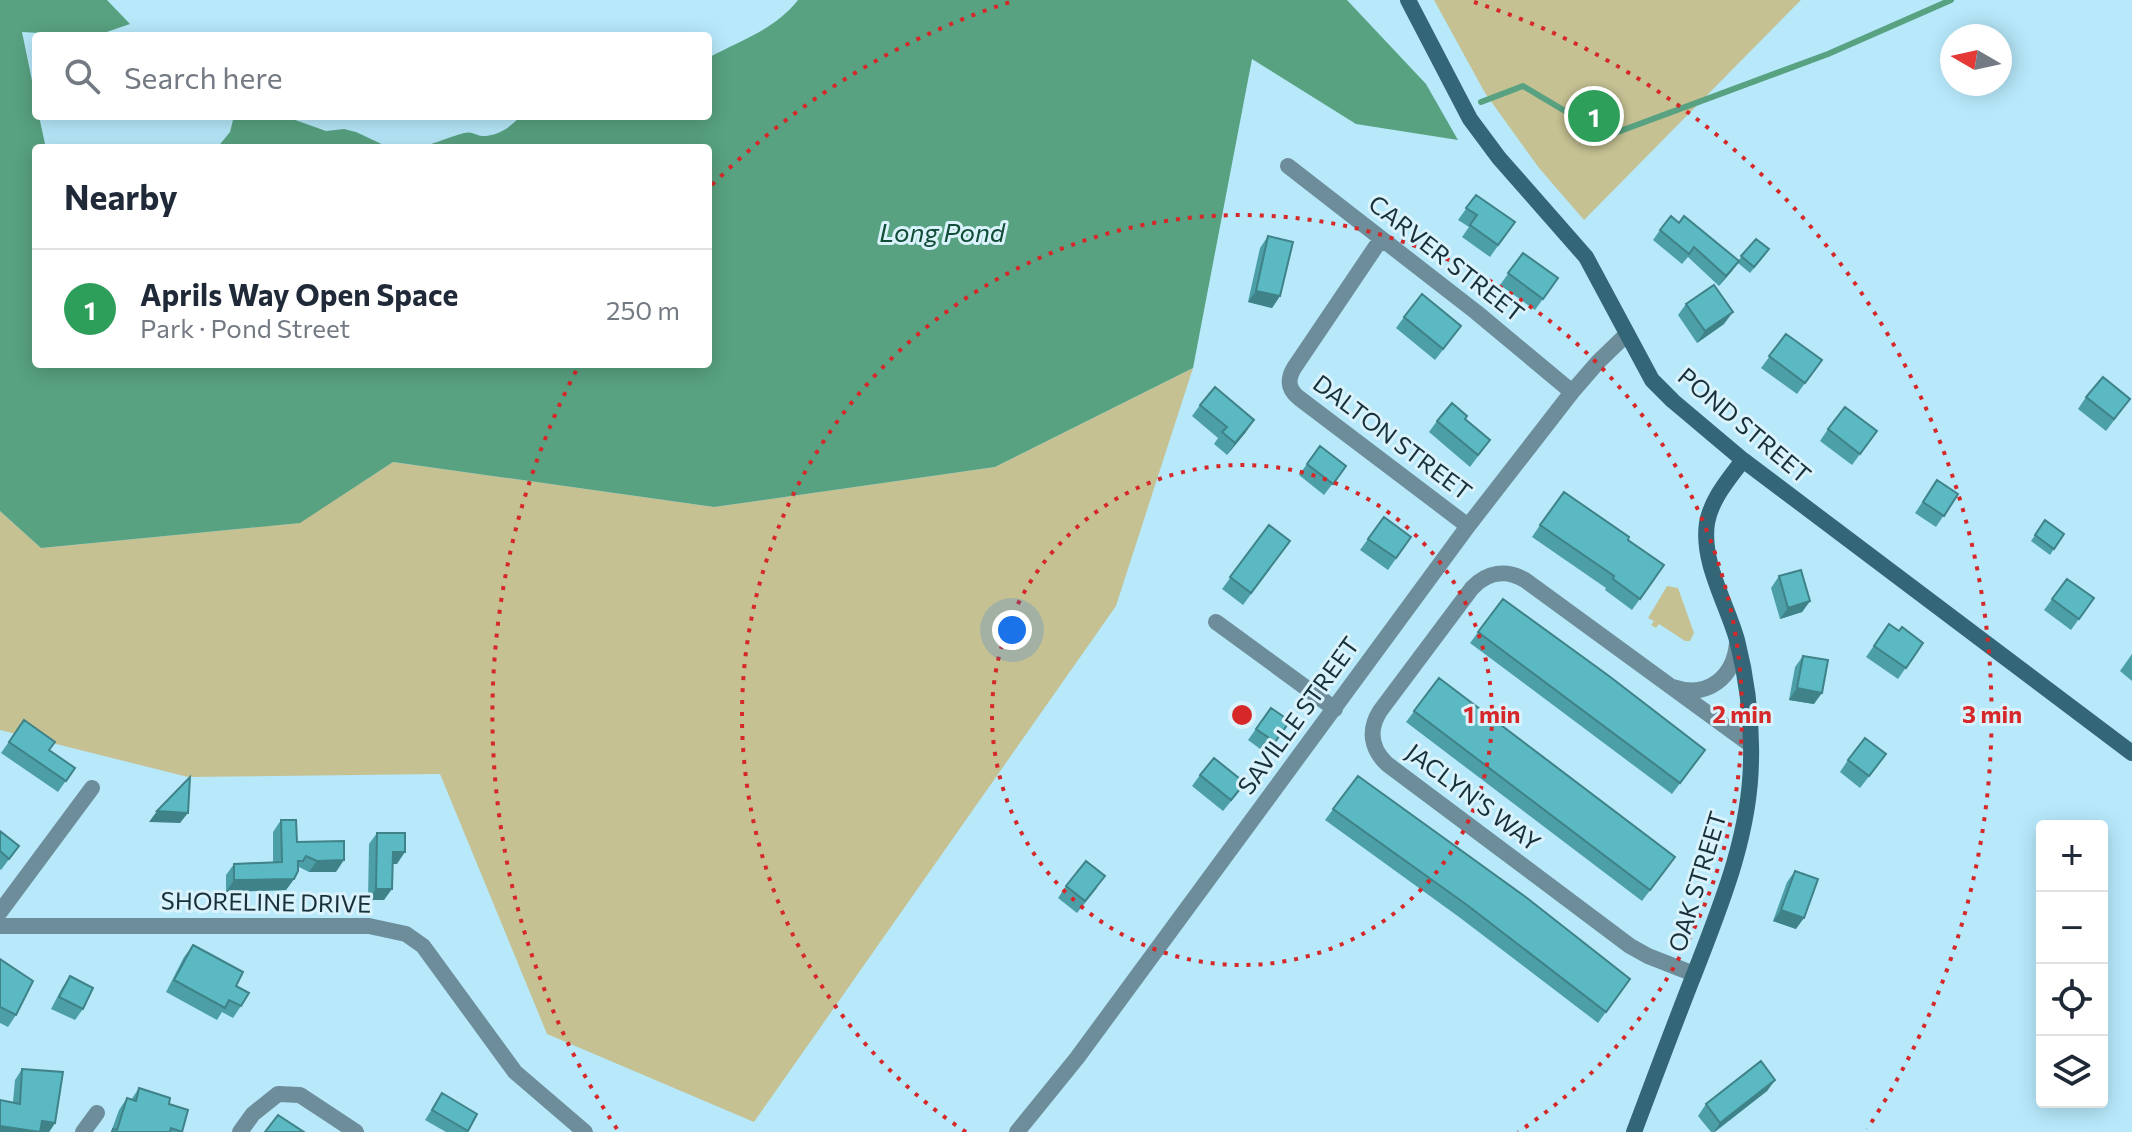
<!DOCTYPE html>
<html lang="en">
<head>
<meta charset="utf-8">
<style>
	body { margin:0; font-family:Commissioner,sans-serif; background:#f2f2f3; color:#1f2937 }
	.controls { position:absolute; right:24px; bottom:24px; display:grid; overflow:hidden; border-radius:8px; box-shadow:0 4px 20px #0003 }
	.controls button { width:72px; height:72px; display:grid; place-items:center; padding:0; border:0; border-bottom:2px solid #e0e1e3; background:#fff; color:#1f2937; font:40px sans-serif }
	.compass { position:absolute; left:1940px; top:24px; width:72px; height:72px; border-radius:50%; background:#fff; box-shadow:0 4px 20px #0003; rotate:279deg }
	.you { position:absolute; left:1012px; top:630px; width:28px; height:28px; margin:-20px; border:6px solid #fff; border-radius:50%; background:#1a73e8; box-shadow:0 0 0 12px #1a73e833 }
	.badge { display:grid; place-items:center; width:52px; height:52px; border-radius:50%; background:#873f1f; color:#fff; font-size:26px; font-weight:700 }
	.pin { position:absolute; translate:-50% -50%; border:4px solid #fff; box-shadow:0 2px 8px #0006 }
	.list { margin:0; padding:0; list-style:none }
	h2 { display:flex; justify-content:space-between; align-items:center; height:104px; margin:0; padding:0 32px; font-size:34px }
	h2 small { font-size:26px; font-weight:400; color:#747a83 }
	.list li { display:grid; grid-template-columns:52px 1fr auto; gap:24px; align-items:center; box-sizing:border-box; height:120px; padding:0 32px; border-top:2px solid #e0e1e3 }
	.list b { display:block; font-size:30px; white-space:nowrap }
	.list p { margin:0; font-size:26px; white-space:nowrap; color:#747a83 }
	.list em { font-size:26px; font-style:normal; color:#747a83 }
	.icon { flex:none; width:44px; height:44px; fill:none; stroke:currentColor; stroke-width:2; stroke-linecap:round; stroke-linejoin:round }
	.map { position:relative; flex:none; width:2132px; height:1132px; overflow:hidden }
	.search { position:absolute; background:#fff; box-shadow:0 4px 20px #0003; left:32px; top:32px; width:680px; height:88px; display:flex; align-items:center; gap:20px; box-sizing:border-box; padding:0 28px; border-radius:8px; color:#747a83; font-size:30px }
	.panel { position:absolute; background:#fff; box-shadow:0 4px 20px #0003; left:32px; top:144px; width:680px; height:224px; border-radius:8px }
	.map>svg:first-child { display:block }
</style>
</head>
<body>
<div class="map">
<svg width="2132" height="1132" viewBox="0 0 2132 1132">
	<rect width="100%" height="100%" fill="#b7e9fb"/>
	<path fill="#c5c193" d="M1434 0H1801L1584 220 1539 168 1485 93Z
		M1193 368 1116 606 754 1122 547 1034 440 774 188 777 0 730V511L41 548 299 523 393 462 714 507 995 467Z
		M1667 586 1678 588 1694 633 1690 641H1685L1659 624 1656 628 1651 625 1654 621 1648 618Z"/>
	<path fill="#58a281" d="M0 0H107L130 24 95 36 22 32 36 100V116H39L45 144 59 148H36V364H708V148H409C432 146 443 139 464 133 472 131 475 135 482 136 499 136 510 127 521 116H708V58C742 39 773 31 798 0H1347L1426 84 1458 140 1356 124 1252 59 1193 368 995 467 714 507 393 462 300 523 41 548 0 511Z
		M234 116H284L326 131 344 129 356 132 390 148H217L230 132Z"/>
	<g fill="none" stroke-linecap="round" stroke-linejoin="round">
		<path stroke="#58a281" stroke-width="6" d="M1481 102 1523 86 1607 136 1828 54 1951 0"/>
		<path stroke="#6d8d9a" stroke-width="16" d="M1288 166 1476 312 1572 392
			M1381 239 1294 368C1287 380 1288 389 1299 398L1468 526
			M1216 622 1335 709
			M1673 687C1708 699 1734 677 1737 643
			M0 912 92 788
			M0 926H369L406 934 423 946 515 1072 585 1132
			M1694 974 1648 956 1630 946 1387 764C1371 749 1368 730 1380 711L1472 588C1487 572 1506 569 1525 580L1751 745
			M83 1132 97 1113
			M240 1132 253 1114 278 1094 300 1095 356 1132
			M1017 1132 1077 1058 1468 526 1572 392 1598 362 1627 334"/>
		<path stroke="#367" stroke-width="16" d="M1408 0 1470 119 1499 158 1586 257 1652 380 1673 401 1743 460 2132 753
			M1634 1132C1654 1079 1674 1025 1695 972 1721 905 1750 835 1751 761 1752 721 1747 679 1737 640 1727 604 1701 562 1707 523 1711 499 1729 479 1743 460"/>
	</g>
	<path fill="#4d9fa7" d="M1476 195 1515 222 1490 257 1462 237 1469 227 1458 220Z
		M1679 223 1738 261 1756 239 1765 255 1750 273 1738 263 1719 286 1688 257 1682 264 1653 240 1660 230Z
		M1268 236 1280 296 1272 308 1248 302 1260 248Z
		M1523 253 1558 278 1535 310 1500 285Z
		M1686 304 1724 324 1697 343 1678 315Z
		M1404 317 1453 337 1435 360 1396 328Z
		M1786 334 1822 360 1797 394 1761 368Z
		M2086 397 2122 410 2106 431 2078 409Z
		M1200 405 1246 432 1227 455 1214 444 1218 438 1192 416Z
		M1437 421 1490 440 1470 467 1429 432Z
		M1828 429 1877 431 1852 465 1820 441Z
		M1320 446 1346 466 1324 495 1299 475Z
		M1937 480 1958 494 1936 527 1915 513Z
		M1384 517 1411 537 1388 570 1360 550Z
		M2045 520 2064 534 2050 555 2031 541Z
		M1269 525 1290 541 1243 605 1222 589Z
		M1540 525 1628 540 1664 565 1632 610 1605 590 1606 588 1532 537Z
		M1779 576 1810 601 1802 612 1780 619 1771 588Z
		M2067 579 2094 598 2071 630 2044 610Z
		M1503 599 1705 750 1672 794 1470 643Z
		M1889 624 1899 631 1923 643 1898 679 1866 657Z
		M2132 654V681L2120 671Z
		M1803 656 1814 704 1789 700 1795 667Z
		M1439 678 1675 857 1642 901 1406 722Z
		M1271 708 1290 721 1267 754 1248 740Z
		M24 720 49 750 75 768 58 792 1 753Z
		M1848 760 1878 765 1860 788 1840 772Z
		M1200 775 1237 794 1223 811 1192 786Z
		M1358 776 1630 979 1598 1023 1459 917 1325 820Z
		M281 820 297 842 336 872H309L299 867 294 879 286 890 226 892V875L234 864 273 862V832Z
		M0 831 19 846 1 870 0 869Z
		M377 833 397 864H393L384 900H368L369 844Z
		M1795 871 1796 929 1773 921 1787 882Z
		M1066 886 1097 888 1077 913 1058 898Z
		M193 945 236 986 241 1006 233 1018 222 1012 217 1020 166 992 184 957Z
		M0 959 16 1015 8 1027 0 1023Z
		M70 976 83 1009 75 1020 51 1009 62 988Z
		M22 1069 55 1123 49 1132H0L13 1102 15 1080Z
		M1775 1080 1767 1091 1715 1132H1711L1698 1116 1706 1104Z
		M139 1088 169 1104 182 1132H111L119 1110 127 1098 131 1100Z
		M442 1093 477 1114 467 1132H446L425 1120Z"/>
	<path fill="#3f8288" d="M1739 261 1732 271 1719 286 1726 276Z
		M1256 291 1280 296 1272 308 1248 302Z
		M1733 312 1724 324 1697 343 1705 331Z
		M1254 420 1246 432 1227 455 1235 443Z
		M1810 601 1802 612 1780 619 1788 608Z
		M1797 688 1822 693 1814 704 1789 700Z
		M157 811 188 813 180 823 149 822Z
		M393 852H405L397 864H385Z
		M344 860 336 872H309L317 861Z
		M294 879 286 890 226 892 234 880Z
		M376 889H392L384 900H368Z
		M1781 910 1804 918 1796 929 1773 921Z
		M1775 1080 1767 1091 1714 1132 1720 1123Z
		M42 1121 55 1123 49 1132H34Z
		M0 1126 36 1132H0Z"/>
	<path fill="#5ab9c2" stroke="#3f8288" stroke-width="2" d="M1476 195 1515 222 1498 245 1470 225 1477 215 1466 208Z
		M1671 216 1679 223 1684 216 1739 261 1726 276 1694 247 1689 254 1660 230Z
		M1268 236 1293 242 1280 296 1256 291Z
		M1756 239 1769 249 1754 267 1741 256Z
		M1523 253 1558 278 1543 299 1508 273Z
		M1714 285 1733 312 1705 331 1686 304Z
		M1422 294 1461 326 1443 349 1404 317Z
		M1786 334 1822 360 1805 383 1769 356Z
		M2103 377 2130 399 2114 419 2086 397Z
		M1215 387 1254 420 1235 443 1222 432 1227 427 1200 405Z
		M1452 403 1467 416 1465 419 1490 440 1478 455 1437 421Z
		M1845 407 1877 431 1860 454 1828 429Z
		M1320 446 1346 466 1333 484 1307 464Z
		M1937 480 1958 494 1944 516 1923 502Z
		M1564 492 1629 537 1628 540 1664 565 1640 599 1613 579 1614 576 1540 525Z
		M1384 517 1411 537 1396 558 1368 539Z
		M2045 520 2064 534 2054 549 2035 535Z
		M1269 525 1290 541 1251 593 1230 577Z
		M1801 570 1810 601 1788 608 1779 576Z
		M2067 579 2094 598 2079 619 2052 599Z
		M1503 599 1609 676 1705 750 1680 783 1478 632Z
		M1889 624 1899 631 1902 627 1923 643 1906 668 1874 646Z
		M1803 656 1828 660 1822 693 1797 688Z
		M1439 678 1675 857 1650 890 1414 711Z
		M1271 708 1290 721 1275 742 1256 729Z
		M24 720 55 742 49 750 75 768 66 781 9 742Z
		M1865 738 1886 754 1869 776 1848 760Z
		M1214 758 1245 783 1231 800 1200 775Z
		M1358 776 1527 898 1630 979 1606 1012 1467 905 1333 809Z
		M190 777 188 813 157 811Z
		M281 820H296L297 842 344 841V860L317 861 306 856 303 861H298V871L294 879 234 880V864L282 862Z
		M0 831 19 846 9 859 0 851Z
		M377 833H405V852H393L392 889H376Z
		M1086 861 1105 876 1085 901 1066 886Z
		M1795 871 1818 879 1804 918 1781 910Z
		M193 945 243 972 236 986 249 993 241 1006 229 1000 225 1008 174 980Z
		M0 959 33 981 16 1015 0 1007Z
		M70 976 93 988 83 1009 59 997Z
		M1761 1061 1775 1080 1720 1123 1706 1104Z
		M22 1069 63 1072 55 1123 42 1121 40 1132 0 1126V1100L20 1104Z
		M139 1088 170 1098 169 1104 188 1110 182 1132 171 1128 170 1132H112L113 1129 117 1130 127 1098 136 1101Z
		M442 1093 477 1114 468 1131 432 1110Z
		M278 1115 304 1132H265Z"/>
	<g fill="none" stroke="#d62828" stroke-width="4" stroke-dasharray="4 8">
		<circle cx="1242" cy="715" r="250"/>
		<path d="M966 1132A500 500 0 1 1 1518 1132"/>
		<path d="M617 1129A750 750 0 0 1 577 369M712 185A750 750 0 0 1 1010 2M1474 2A750 750 0 0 1 1867 1129"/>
	</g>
	<g text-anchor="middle" stroke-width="6" stroke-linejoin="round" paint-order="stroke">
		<g font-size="24" fill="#173039" stroke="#d9f2fb">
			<text transform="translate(1446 259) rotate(38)" y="8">CARVER STREET</text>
			<text transform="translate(1744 426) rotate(40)" y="8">POND STREET</text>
			<text transform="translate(1392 438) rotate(37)" y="8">DALTON STREET</text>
			<text transform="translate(1299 716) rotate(-54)" y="8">SAVILLE STREET</text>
			<text transform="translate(1473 798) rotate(37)" y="8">JACLYN'S WAY</text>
			<text transform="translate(1698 882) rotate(-73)" y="8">OAK STREET</text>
			<text transform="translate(266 903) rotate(1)" y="8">SHORELINE DRIVE</text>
		</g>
		<g font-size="26" font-style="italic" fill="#114d36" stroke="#d9f2fb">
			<text x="942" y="242">Long Pond</text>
		</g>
	</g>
	<circle cx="1242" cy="715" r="12" fill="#d62828" stroke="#d9f2fb" stroke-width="4"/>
	<g font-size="24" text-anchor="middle" font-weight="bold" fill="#d62828" stroke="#d9f2fb" stroke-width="6" stroke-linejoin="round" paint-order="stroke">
		<text x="1492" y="723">1 min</text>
		<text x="1742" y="723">2 min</text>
		<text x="1992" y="723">3 min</text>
	</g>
</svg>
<div class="controls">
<button>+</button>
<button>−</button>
<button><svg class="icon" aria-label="locate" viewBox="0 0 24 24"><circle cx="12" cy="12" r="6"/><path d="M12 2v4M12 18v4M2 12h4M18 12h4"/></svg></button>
<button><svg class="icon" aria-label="layers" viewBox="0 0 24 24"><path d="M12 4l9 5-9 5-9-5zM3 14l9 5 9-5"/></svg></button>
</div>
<svg class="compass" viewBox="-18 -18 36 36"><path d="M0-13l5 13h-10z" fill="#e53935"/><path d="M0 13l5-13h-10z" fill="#747a83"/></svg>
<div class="you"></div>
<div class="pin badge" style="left:1594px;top:116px;background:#2e9e5b">1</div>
<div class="search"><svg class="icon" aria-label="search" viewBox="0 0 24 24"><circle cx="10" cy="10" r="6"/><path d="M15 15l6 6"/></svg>Search here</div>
<section class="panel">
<h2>Nearby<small></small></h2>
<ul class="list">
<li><span class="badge" style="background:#2e9e5b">1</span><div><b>Aprils Way Open Space</b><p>Park · Pond Street</p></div><em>250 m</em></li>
</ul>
</section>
</div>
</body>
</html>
